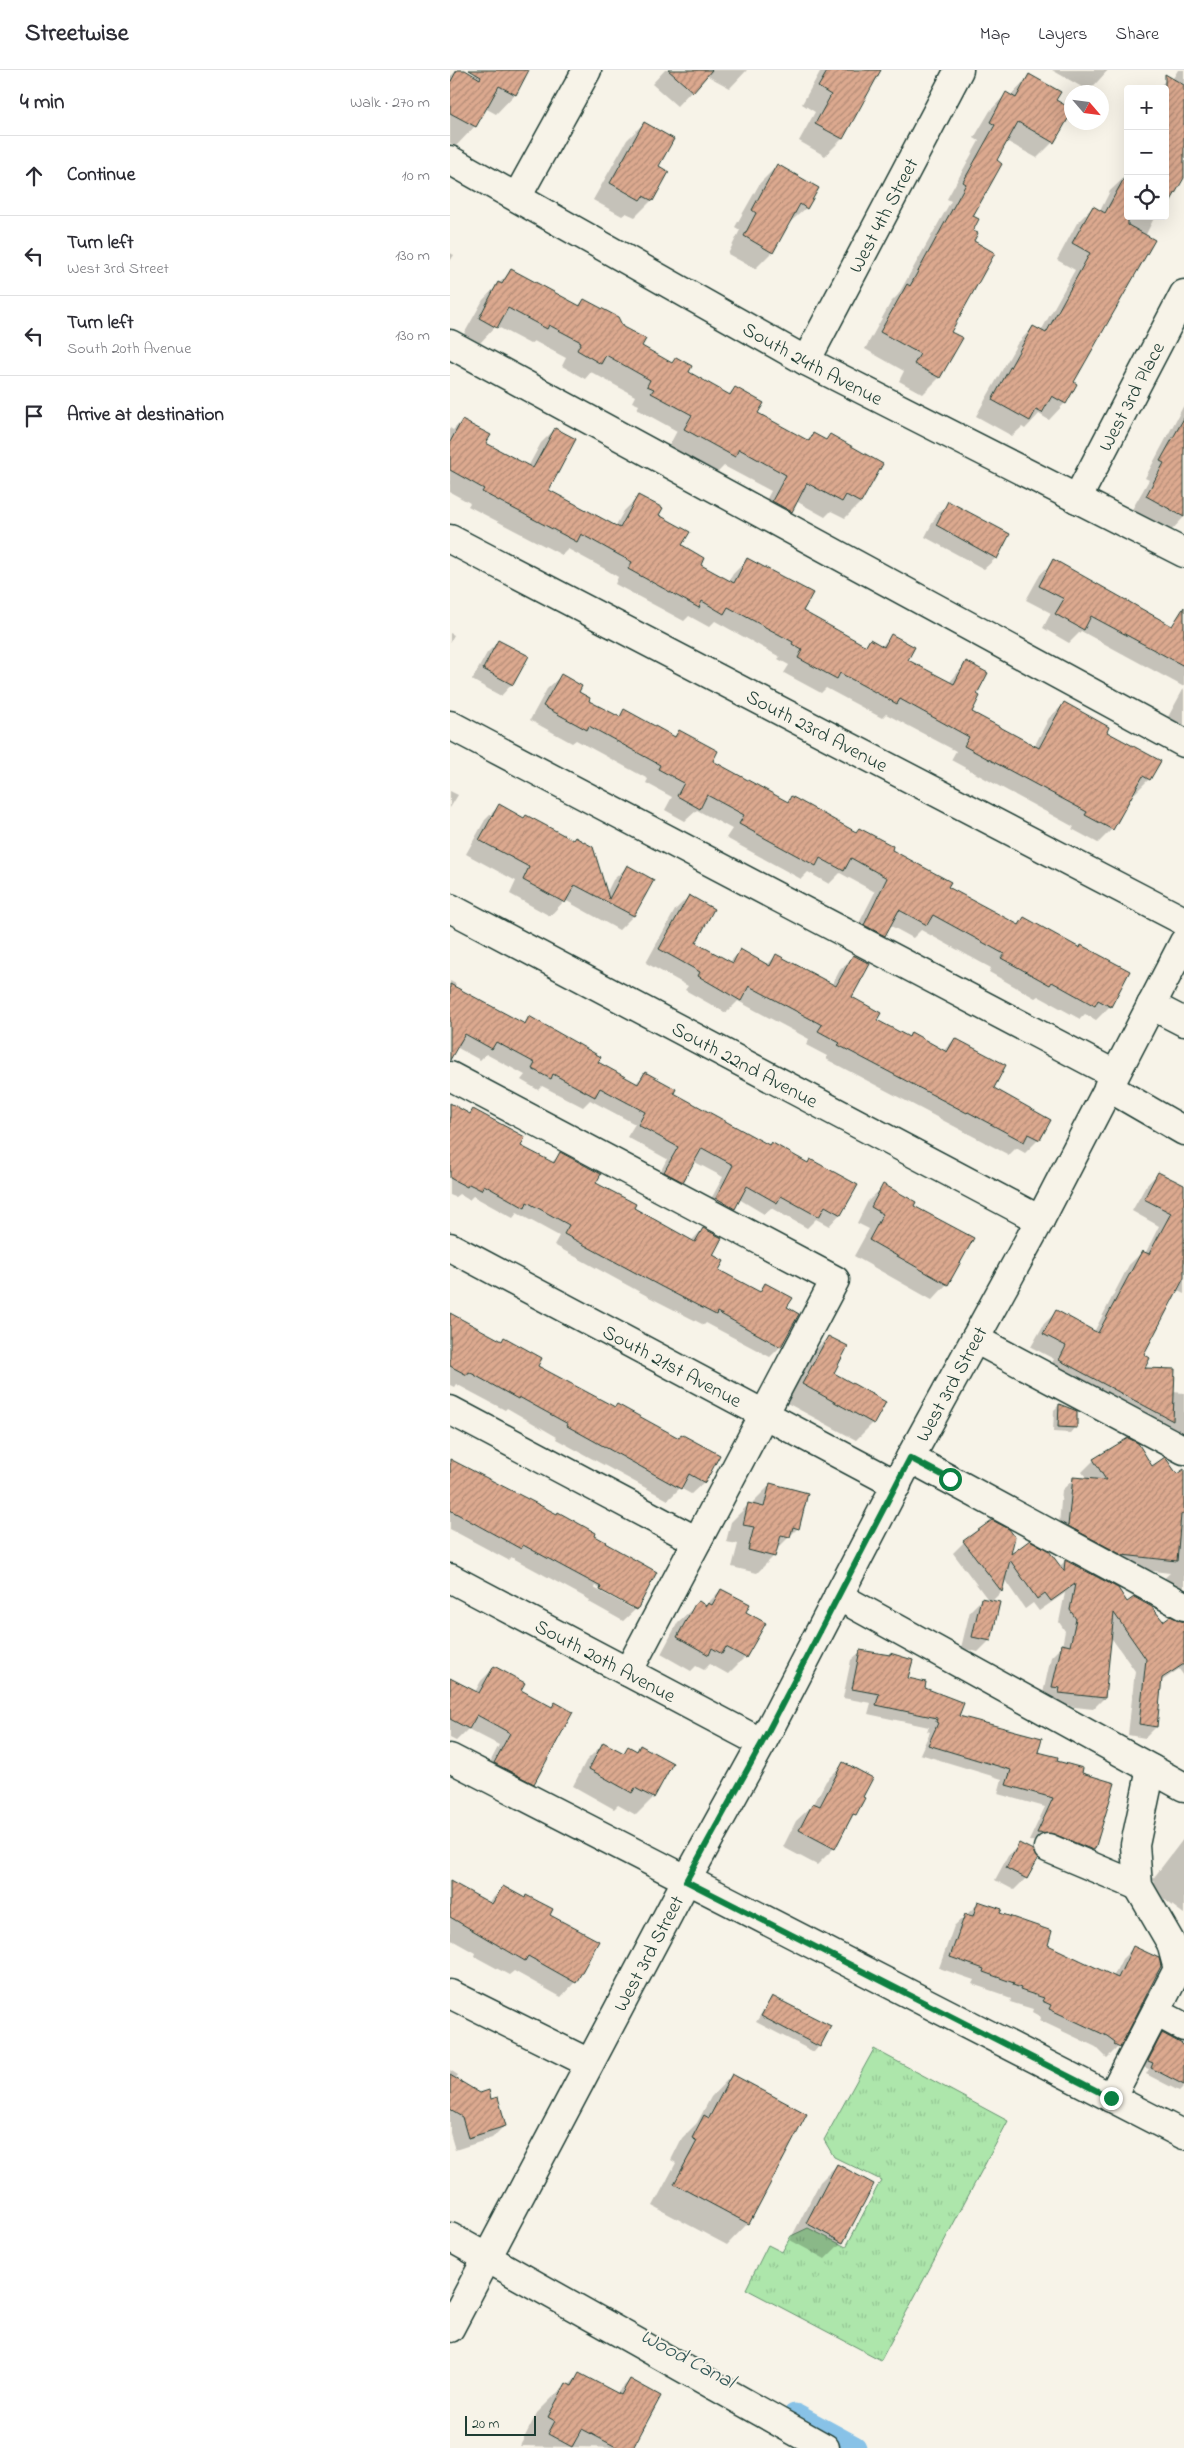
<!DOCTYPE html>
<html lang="en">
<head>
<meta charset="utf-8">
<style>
	body { margin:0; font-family:"Indie Flower",sans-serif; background:#f7f7f7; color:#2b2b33 }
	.controls { position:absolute; right:15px; top:15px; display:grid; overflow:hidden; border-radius:5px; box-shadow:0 5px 20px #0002 }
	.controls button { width:45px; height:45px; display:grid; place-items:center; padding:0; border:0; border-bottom:1px solid #e1e1e2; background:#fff; color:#2b2b33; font:25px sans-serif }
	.compass { position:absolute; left:614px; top:15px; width:45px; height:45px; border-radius:50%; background:#fff; box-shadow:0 5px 20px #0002; rotate:118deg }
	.scale { position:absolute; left:15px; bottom:12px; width:71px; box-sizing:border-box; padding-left:5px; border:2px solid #1f3d34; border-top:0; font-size:14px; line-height:18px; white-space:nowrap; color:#1f3d34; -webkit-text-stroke:4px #f7f3e8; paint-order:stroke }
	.stop { position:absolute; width:15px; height:15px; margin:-11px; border:4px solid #0b8043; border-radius:50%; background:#fff }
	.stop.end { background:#0b8043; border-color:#fff; box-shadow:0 1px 5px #0008 }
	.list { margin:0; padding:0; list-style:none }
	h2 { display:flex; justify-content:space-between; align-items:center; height:65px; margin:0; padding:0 20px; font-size:21px }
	h2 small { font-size:16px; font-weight:400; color:#7c7c81 }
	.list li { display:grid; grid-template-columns:32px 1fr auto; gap:15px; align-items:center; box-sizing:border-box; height:80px; padding:0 20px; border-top:1px solid #e1e1e2 }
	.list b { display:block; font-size:19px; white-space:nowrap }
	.list p { margin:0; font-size:16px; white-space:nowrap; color:#7c7c81 }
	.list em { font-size:16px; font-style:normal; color:#7c7c81 }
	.icon { flex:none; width:28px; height:28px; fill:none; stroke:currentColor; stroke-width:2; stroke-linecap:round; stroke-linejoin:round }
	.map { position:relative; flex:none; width:734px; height:2378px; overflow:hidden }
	header { display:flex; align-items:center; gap:30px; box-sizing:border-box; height:70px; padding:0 25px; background:#fff; border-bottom:1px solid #e1e1e2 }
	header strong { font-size:24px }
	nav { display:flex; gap:28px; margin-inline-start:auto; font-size:18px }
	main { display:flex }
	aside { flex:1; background:#fff }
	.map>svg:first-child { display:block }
</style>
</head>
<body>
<header>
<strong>Streetwise</strong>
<nav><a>Map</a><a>Layers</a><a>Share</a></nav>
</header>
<main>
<aside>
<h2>4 min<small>Walk · 270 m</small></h2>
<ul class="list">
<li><svg class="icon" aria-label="ahead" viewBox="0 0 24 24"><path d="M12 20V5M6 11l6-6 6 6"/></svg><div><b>Continue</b></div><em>10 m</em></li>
<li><svg class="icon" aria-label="left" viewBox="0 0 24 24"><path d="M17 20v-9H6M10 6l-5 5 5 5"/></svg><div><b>Turn left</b><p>West 3rd Street</p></div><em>130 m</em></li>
<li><svg class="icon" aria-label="left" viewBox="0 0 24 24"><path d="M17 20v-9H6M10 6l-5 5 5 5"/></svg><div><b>Turn left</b><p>South 20th Avenue</p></div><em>130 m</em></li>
<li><svg class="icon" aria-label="arrive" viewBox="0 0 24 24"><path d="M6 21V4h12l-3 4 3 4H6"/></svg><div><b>Arrive at destination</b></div></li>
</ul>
</aside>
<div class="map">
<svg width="734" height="2378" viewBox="0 0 734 2378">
	<defs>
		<pattern id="grass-tufts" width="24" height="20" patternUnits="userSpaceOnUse" patternTransform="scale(1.25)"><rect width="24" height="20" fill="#ade6ab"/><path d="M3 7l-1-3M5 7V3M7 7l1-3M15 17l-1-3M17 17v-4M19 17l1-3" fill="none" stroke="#94c694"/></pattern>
		<pattern id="building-hatch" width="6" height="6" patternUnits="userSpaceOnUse" patternTransform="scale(1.25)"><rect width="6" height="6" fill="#dca98f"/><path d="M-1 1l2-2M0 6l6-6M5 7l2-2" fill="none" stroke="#b28b76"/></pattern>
	</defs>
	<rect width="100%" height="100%" fill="#f7f3e8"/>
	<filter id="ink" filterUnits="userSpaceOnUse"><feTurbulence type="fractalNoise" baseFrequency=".02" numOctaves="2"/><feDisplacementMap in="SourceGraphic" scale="10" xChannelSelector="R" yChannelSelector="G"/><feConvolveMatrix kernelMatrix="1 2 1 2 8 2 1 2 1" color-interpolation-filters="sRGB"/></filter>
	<g filter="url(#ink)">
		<path fill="url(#grass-tufts)" stroke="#669270" d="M424 1979 558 2051 431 2290 296 2219 318 2175 332 2182 341 2166 358 2158 396 2177 431 2110 384 2087 374 2070Z"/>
		<path fill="#0003" fill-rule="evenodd" d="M7 0 24 6 27 0H78L65 24 46 44 35 38 25 56 6 76 0 73V7Z
			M215 0H297L280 18 256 5 227 36 202 14Z
			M371 0H430L392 69 375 86 349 71 365 42 352 34Z
			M602 0H658L639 21Z
			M728 0H734V107L715 19H707L718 8 722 10Z
			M579 6 604 31 603 72 587 88 556 71 545 91 521 146 522 171 499 262 511 269 489 308 473 324 449 311 454 301 415 279 441 232 448 225 501 131 497 129 529 71 524 68 540 41 556 24 560 26Z
			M194 53 207 97 202 130 185 147 176 143 172 146 143 130 177 70Z
			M327 96 356 138 338 154 322 182 305 199 278 184 290 160 285 157 310 113Z
			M677 105 678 146H705L623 313 615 333 599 350 589 344 575 359 572 357 562 366 526 346 567 274 583 257 591 261 625 200 607 190 627 153 643 137 650 141 660 121Z
			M0 183 4 185 0 191Z
			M61 201 128 236 134 230 172 258 190 277 221 294 226 289 237 303 278 325 285 318 306 344 357 371 363 365 375 371 380 365 410 433 395 448 381 441 375 447 346 431 341 441 325 457 307 447 321 421 274 396 268 402 219 376 227 361 187 339 189 335 182 332 185 326 141 302 135 309 112 296 116 288 84 271 80 274 46 256 30 273 14 264 33 230Z
			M734 335V447L718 464 680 443 699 410 695 408Z
			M12 351 35 374 78 397 91 373 105 359 97 420 165 457 174 441 188 427 208 446 249 495 279 511 283 504 298 489 351 542 414 576 420 571 431 577 441 566 456 591 499 613 516 593 525 624 520 642 584 677 599 648 614 634 655 662 699 709 685 723 683 722 662 759 648 773 622 759 624 757 501 690 506 681 436 644 432 648 376 618 371 623 334 603 339 595 328 589 330 587 265 551 259 557 239 546 234 551 165 514 168 507 155 499 118 479 112 485 18 436 20 433 0 422V358L3 360Z
			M499 433 546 488 534 499 475 467 487 444Z
			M603 491 734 564V617L631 561 619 573 593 558 601 543 576 530 590 505Z
			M0 563 4 565 0 572Z
			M49 571 62 614 51 626 22 610 37 583Z
			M111 606 137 631 168 648 174 641 223 668 229 662 261 692 337 733 341 728 405 763 409 759 496 818 567 856 574 849 629 879 678 902 660 936 646 950 635 944 630 949 588 926 585 928 539 902 541 898 471 860 463 868 439 855 434 865 421 879 401 869 425 822 390 803 379 814 358 802 351 809 276 768 282 759 247 740 235 751 215 740 222 727 196 713 198 709 126 670 122 673 80 650 97 619Z
			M734 618V655L718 647Z
			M0 721 8 725 0 738Z
			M49 736 156 824 163 810 177 797 202 810 183 846 169 860 115 830 100 846 60 824 66 811 16 784 35 750Z
			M239 826 244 873 279 893 290 881 317 895 326 886 382 915 390 900 404 886 401 928 426 950 458 968 462 964 493 981 505 969 542 1019 589 1069 575 1083 566 1078 559 1085 376 989 377 986 356 975 359 969 288 931 276 943 235 920 238 916 196 893 225 840Z
			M0 911 6 914 4 917 73 954 79 948 147 992 185 1014 195 1004 222 1024 319 1076 357 1093 360 1090 390 1144 379 1156 366 1149 357 1158 321 1138 314 1144 289 1129 284 1138 272 1150 255 1140 273 1107 243 1091 232 1111 221 1122 204 1114 217 1089 177 1067 185 1054 140 1030 133 1037 92 1016 88 1020 71 1010 75 1005 36 984 30 990 6 977 0 983Z
			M0 1035 19 1045 23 1041 69 1076 101 1093 111 1084 145 1114 182 1138 241 1171 253 1159 267 1201 308 1222 315 1215 336 1238 330 1277 320 1287 256 1253 254 1255 199 1227 104 1175 109 1166 67 1143 63 1148 23 1126 19 1130 9 1124 5 1127 0 1125Z
			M708 1103 734 1117V1224L726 1220 692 1285 693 1299 723 1322 734 1323V1362H708L597 1303 604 1289 581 1277 594 1254 606 1242 644 1262 679 1195 692 1182 695 1184 709 1156 682 1141 696 1116Z
			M434 1116 497 1214 482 1230 404 1186 419 1159 407 1153 418 1131Z
			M0 1244 51 1272 54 1269 87 1296 254 1412 241 1424 230 1418 218 1430 106 1369 107 1367 57 1338 55 1340 6 1314 4 1317 0 1315Z
			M378 1267 382 1304 423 1353 406 1370 335 1332 361 1284Z
			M609 1335 626 1342 625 1357 620 1363 603 1362 604 1340Z
			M644 1390 701 1398 734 1417V1538L728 1532 729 1517 706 1516 720 1503 661 1496 608 1467 612 1420 624 1409 638 1410 632 1402Z
			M0 1391 143 1466 186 1539 173 1551 139 1532 140 1530 61 1487 58 1490 0 1459ZM145 1516 183 1536V1539L144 1518Z
			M320 1415 348 1458 326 1480 324 1486 307 1503 282 1497 288 1474 276 1472 281 1452 298 1435 302 1436 303 1432Z
			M514 1472 559 1487 609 1497 615 1491 677 1534 713 1553H734V1606L729 1599 710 1612 706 1657 695 1668 678 1665 685 1601 660 1566 654 1628 643 1639 598 1634 592 1628 601 1587 612 1576 615 1561 609 1552 615 1523 589 1541 583 1533 575 1539 554 1509 551 1522 541 1532 540 1570 528 1582 511 1578 520 1541 531 1530 539 1531 503 1483Z
			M271 1520 294 1542 295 1587 278 1604 260 1594 254 1600 246 1596 241 1601 211 1584 228 1552 249 1533 255 1536Z
			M411 1581 473 1619 508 1647 630 1704 644 1778 635 1788 594 1772 579 1771 595 1737 548 1724 552 1709 470 1684 480 1662 477 1661 479 1657 418 1644 421 1633 393 1628 401 1590Z
			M44 1598 69 1620 101 1638 105 1634 83 1713 71 1726 33 1706 49 1675 18 1659 6 1671 0 1668V1609L25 1622 31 1611Z
			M153 1674 172 1684 178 1677 185 1682 191 1676 222 1693 203 1728 186 1745 168 1735 164 1739 123 1716 136 1691Z
			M393 1694 413 1729 384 1778 367 1795 333 1777 346 1751 364 1734 376 1711Z
			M734 1768V1844L700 1819 705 1812 702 1810Z
			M569 1775 576 1808 564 1820 545 1810 558 1786Z
			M0 1812 38 1833 53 1818 98 1845 125 1912 111 1927 64 1901 59 1905 24 1886 25 1883 0 1869Z
			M529 1833 596 1875 663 1907 672 1889 683 1878 668 1977 657 1988 646 1977 589 1950 591 1947 582 1942 583 1939 560 1932 561 1929 553 1926 554 1925 522 1914 524 1910 489 1898 504 1856Z
			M322 1927 369 1976 364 1982 306 1952Z
			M713 1965 734 1980V2016L729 2021 696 2004 699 1999 693 1997 707 1970Z
			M0 2000 8 2005 5 2010 40 2031 55 2055 42 2068 5 2080 0 2063Z
			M282 2005 298 2153 277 2175 203 2136 226 2093 221 2090 232 2068 247 2053 261 2027Z
			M387 2095 392 2172 375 2189 340 2170 370 2112Z
			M130 2305 166 2324 180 2310 182 2378 70 2376 87 2343 116 2314 119 2315Z"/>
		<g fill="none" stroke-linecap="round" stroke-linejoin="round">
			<path stroke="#88c2e7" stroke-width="25" d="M345 2346 404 2378"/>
		</g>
		<path fill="url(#building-hatch)" stroke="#1f3d34" d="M7 0H15L30 9 31 7 19 0H79L66 25 49 16 26 57 0 43V13Z
			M218 0H262L243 22Z
			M378 0H431L393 69 365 54 381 25 368 17Z
			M579 4 611 22 606 30 622 39V42L604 73 568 52 547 90 552 94 523 146 529 149 523 161 528 163 524 171 545 183 501 262 513 268 490 308 464 294 470 284 430 262 457 214 460 216 516 114 513 112 545 55 540 52 556 22 566 28Z
			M715 4 734 15V108L715 141Z
			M194 52 224 69 209 96 219 102 203 131 193 126 190 130 160 113Z
			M327 94 369 118 357 139 350 134 323 183 294 166 306 143 302 140Z
			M678 101V155L705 170 624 312 627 314 616 334 602 326 592 343 586 340 580 351 542 330 583 256 596 263 640 183 622 173 643 136 655 143Z
			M61 199 130 236 134 229 168 247 173 257 196 269 192 276 222 293 226 287 242 296 239 302 280 325 285 317 314 333 308 343 359 371 363 363 376 370 380 364 433 394 411 433 396 425 392 432 357 413 342 442 322 431 336 405 289 379 285 387 234 359 242 345 201 323 204 319 197 316 200 310 156 285 151 294 127 280 131 272 99 255 97 259 58 238 47 258 29 248 48 212 52 214Z
			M734 348V447L696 426 714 393 710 391Z
			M12 350 41 365 36 373 83 398 105 358 126 369 99 420 170 458 188 425 213 438 209 445 240 462 232 475 254 488 251 495 284 513 297 488 363 523 353 541 416 576 420 569 434 577 441 564 465 577 458 590 504 614 516 591 538 603 527 624 530 626 522 642 589 678 614 632 659 657 657 662 711 691 700 710 693 706 663 760 635 745 637 742 514 676 519 667 450 629 447 634 390 603 387 609 348 588 352 580 342 574 343 572 278 537 274 544 252 531 249 538 178 499 182 492 169 485 131 464 127 472 32 422 34 419 0 400V372Z
			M498 431 560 464 547 489 486 455Z
			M603 489 722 556 734 537V596L641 546 634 560 605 544 614 529 589 516Z
			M48 570 79 586 63 615 33 599Z
			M111 604 132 616 129 622 140 628 139 631 170 647 174 639 225 667 229 660 268 681 263 691 338 732 341 726 406 762 409 758 443 776 442 780 501 812 498 817 569 855 574 847 630 878 631 875 680 901 661 937 648 930 645 936 602 912 600 915 551 888 554 884 483 845 477 855 449 840 435 866 414 855 437 808 401 788 394 801 370 788 366 796 289 754 294 745 257 725 250 739 227 726 234 713 208 699 210 695 139 656 137 660 93 636Z
			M49 734 74 748 76 745 123 770 125 767 143 777 159 829 177 795 204 810 184 846 125 815 115 833 73 810 79 797 29 770Z
			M239 825 264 839 246 873 283 893 290 879 320 896 326 884 386 916 403 885 420 894 402 927 431 943 427 950 459 967 461 962 497 982 505 968 556 995 544 1018 601 1050 590 1070 578 1064 574 1072 518 1042 517 1043 388 975 390 973 368 961 372 955 299 916 291 931 248 906 250 902 209 879Z
			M0 914 75 954 79 946 151 987 148 992 188 1014 195 1002 226 1019 224 1023 319 1075 321 1072 358 1093 360 1089 408 1115 391 1145 375 1136 369 1147 331 1126 327 1133 297 1116 285 1139 266 1128 283 1095 252 1078 233 1112 214 1102 228 1077 188 1055 195 1042 150 1018 145 1027 103 1004 101 1009 82 999 85 993 46 972 42 979 15 964 0 990Z
			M0 1033 20 1044 23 1039 75 1067 71 1076 104 1093 110 1082 151 1104 146 1113 186 1134 184 1138 245 1172 253 1158 272 1168 263 1185 274 1191 269 1200 310 1222 315 1213 343 1228 337 1237 349 1244 331 1277 267 1242 266 1245 210 1216 114 1164 119 1155 77 1132 75 1138 34 1115 31 1120 19 1114 17 1117 0 1108Z
			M708 1102 734 1115V1208L694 1284 700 1288 695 1298 725 1299 723 1351 609 1290 616 1276 593 1264 606 1240 648 1263 692 1181 699 1184 721 1143 694 1129Z
			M433 1114 466 1132 464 1136 524 1168 498 1215 419 1170 433 1144 421 1137Z
			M0 1243 52 1271 54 1267 92 1288 88 1296 165 1337 167 1334 229 1368 231 1364 270 1385 255 1413 239 1404 231 1419 117 1356 118 1354 69 1327 68 1329 19 1302 17 1305 0 1296Z
			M378 1266 398 1276 384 1303 436 1332 424 1354 352 1314Z
			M609 1334 627 1341V1358L608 1357Z
			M678 1368 688 1373 702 1396 715 1387 727 1404 734 1399V1443L731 1445 727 1491 672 1485 618 1456 623 1407 656 1410 643 1389Z
			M0 1389 107 1444 108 1442 146 1463 145 1466 156 1472 155 1473 207 1502 187 1540 150 1520 151 1517 73 1475 71 1479 0 1440Z
			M320 1413 358 1423 349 1459 343 1457 340 1467 331 1465 325 1487 298 1480 304 1457 293 1455 298 1433 314 1437Z
			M542 1450 559 1459 565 1467 561 1484 580 1470 599 1481 614 1501 615 1490 668 1518 677 1532 684 1527 702 1537 713 1551 720 1546 734 1552V1594L712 1608 707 1657 689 1654 696 1589 664 1543 655 1628 609 1623 610 1618 602 1617 612 1574 620 1576 626 1549 620 1540 625 1514 601 1531 595 1523 587 1529 560 1490 552 1522 513 1471Z
			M271 1519 300 1534 296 1542 316 1553 296 1588 276 1577 272 1584 262 1578 259 1585 227 1567 245 1534 249 1531 256 1536 258 1533 262 1535Z
			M531 1528 550 1532 541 1571 522 1567Z
			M410 1580 440 1585V1583L463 1590 458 1608 476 1612 475 1618 514 1633 509 1646 592 1668 588 1682 608 1687 607 1691 633 1698 632 1703 665 1713 645 1779 643 1780 604 1764 587 1763 603 1728 556 1715 561 1700 478 1675 488 1653 486 1652 487 1648 426 1635 429 1624 402 1619Z
			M44 1596 75 1613 71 1620 102 1637 105 1632 123 1642 84 1714 44 1693 60 1663 27 1645 19 1659 0 1649V1608L29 1623Z
			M153 1672 174 1683 178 1676 187 1681 190 1675 223 1693 204 1728 185 1718 182 1723 139 1699Z
			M393 1692 423 1708 413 1727 415 1728 406 1745 403 1744 385 1779 349 1760 363 1733 370 1736Z
			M569 1773 583 1780 588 1789 577 1809 556 1798Z
			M0 1811 42 1834 53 1816 75 1828 76 1825 103 1839 100 1845 149 1871 126 1913 78 1886 75 1891 0 1847Z
			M528 1831 552 1839 550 1843 602 1861 598 1875 668 1908 683 1876 709 1888 711 1896 670 1978 664 1975 665 1972 657 1966 599 1939 601 1935 592 1931 594 1928 570 1920 571 1918 563 1915 564 1913 533 1902 534 1899 500 1887 515 1844 523 1846Z
			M322 1926 381 1956 370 1977 311 1946Z
			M712 1963 734 1975V2015L701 1998 703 1993 698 1991Z
			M282 2004 357 2044 299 2154 224 2114 247 2071 242 2068 254 2045 259 2048Z
			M0 2005 30 2023 39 2020 41 2029 48 2027 56 2056 18 2068 12 2047 0 2040Z
			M387 2094 424 2114 393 2173 356 2153Z
			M129 2303 171 2325 180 2309 211 2326 183 2378H168L132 2359 122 2377 98 2364 105 2351 98 2347 116 2313 122 2316Z"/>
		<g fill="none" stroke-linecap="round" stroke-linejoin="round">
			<g stroke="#1f3d34" stroke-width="31">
				<g id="minor">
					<path id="s1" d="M0 90 356 291 734 483"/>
					<path d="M67 127 137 0"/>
					<path d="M0 274 734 673"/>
					<path id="s2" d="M356 291 509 0"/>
					<path id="s3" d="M627 429 734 224"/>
					<path id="s4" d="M0 469 734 851"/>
					<path d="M0 655 664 1004"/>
					<path id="s5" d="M0 838 590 1150"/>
					<path d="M701 935 734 952"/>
					<path d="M0 1006 385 1210 178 1602"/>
					<path d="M658 1017 734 1061"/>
					<path id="s6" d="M0 1177 447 1415"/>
					<path d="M525 1269 734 1380"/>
					<path d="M0 1340 247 1471"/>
					<path d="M460 1388 734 1536"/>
					<path id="s7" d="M0 1508 312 1673"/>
					<path d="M388 1526 734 1717"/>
					<path d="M0 1688 734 2065"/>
					<path d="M598 1778 688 1816"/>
					<path d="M0 1924 139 1993"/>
					<path d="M706 1942 734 1957"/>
					<path d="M661 2028 728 1899 721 1873 688 1816 685 1775 701 1699"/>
					<path d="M0 2167 375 2378"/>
					<path id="s8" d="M0 2258 236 1811 312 1673 460 1388 590 1150 734 872"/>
				</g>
			</g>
			<use href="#minor" stroke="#f7f3e8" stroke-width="28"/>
		</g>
	</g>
	<g fill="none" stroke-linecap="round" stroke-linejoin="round" filter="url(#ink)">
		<path stroke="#0b8043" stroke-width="6" d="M500 1409 460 1388 312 1673 236 1811 661 2028"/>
	</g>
	<g text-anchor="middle" stroke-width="4" stroke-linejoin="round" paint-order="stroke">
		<g font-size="20" fill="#1f3d34" stroke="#f7f3e8">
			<text dy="7" stroke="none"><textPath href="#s2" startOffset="165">West 4th Street</textPath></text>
			<text dy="7" stroke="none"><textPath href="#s1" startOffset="416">South 24th Avenue</textPath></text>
			<text dy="7" stroke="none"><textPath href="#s3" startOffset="116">West 3rd Place</textPath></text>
			<text dy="7" stroke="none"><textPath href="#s4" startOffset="414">South 23rd Avenue</textPath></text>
			<text dy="7" stroke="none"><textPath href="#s5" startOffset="334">South 22nd Avenue</textPath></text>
			<text dy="7" stroke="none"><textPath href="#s6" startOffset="252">South 21st Avenue</textPath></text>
			<text dy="7" stroke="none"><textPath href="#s8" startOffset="1069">West 3rd Street</textPath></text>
			<text dy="7" stroke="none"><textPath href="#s7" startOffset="176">South 20th Avenue</textPath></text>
			<text dy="7" stroke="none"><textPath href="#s8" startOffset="424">West 3rd Street</textPath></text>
		</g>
		<g font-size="21" font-style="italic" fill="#345858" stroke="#f7f3e8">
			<text transform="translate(238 2288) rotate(28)" y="7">Wood Canal</text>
		</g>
	</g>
</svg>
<div class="controls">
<button>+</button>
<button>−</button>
<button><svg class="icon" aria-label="locate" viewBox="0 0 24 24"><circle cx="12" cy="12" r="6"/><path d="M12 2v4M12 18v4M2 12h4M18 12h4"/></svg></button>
</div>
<svg class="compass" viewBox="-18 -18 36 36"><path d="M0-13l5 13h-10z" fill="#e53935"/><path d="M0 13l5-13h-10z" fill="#7c7c81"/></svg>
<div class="scale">20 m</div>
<div class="stop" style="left:500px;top:1409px"></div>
<div class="stop end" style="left:661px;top:2028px"></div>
</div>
</main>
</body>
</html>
